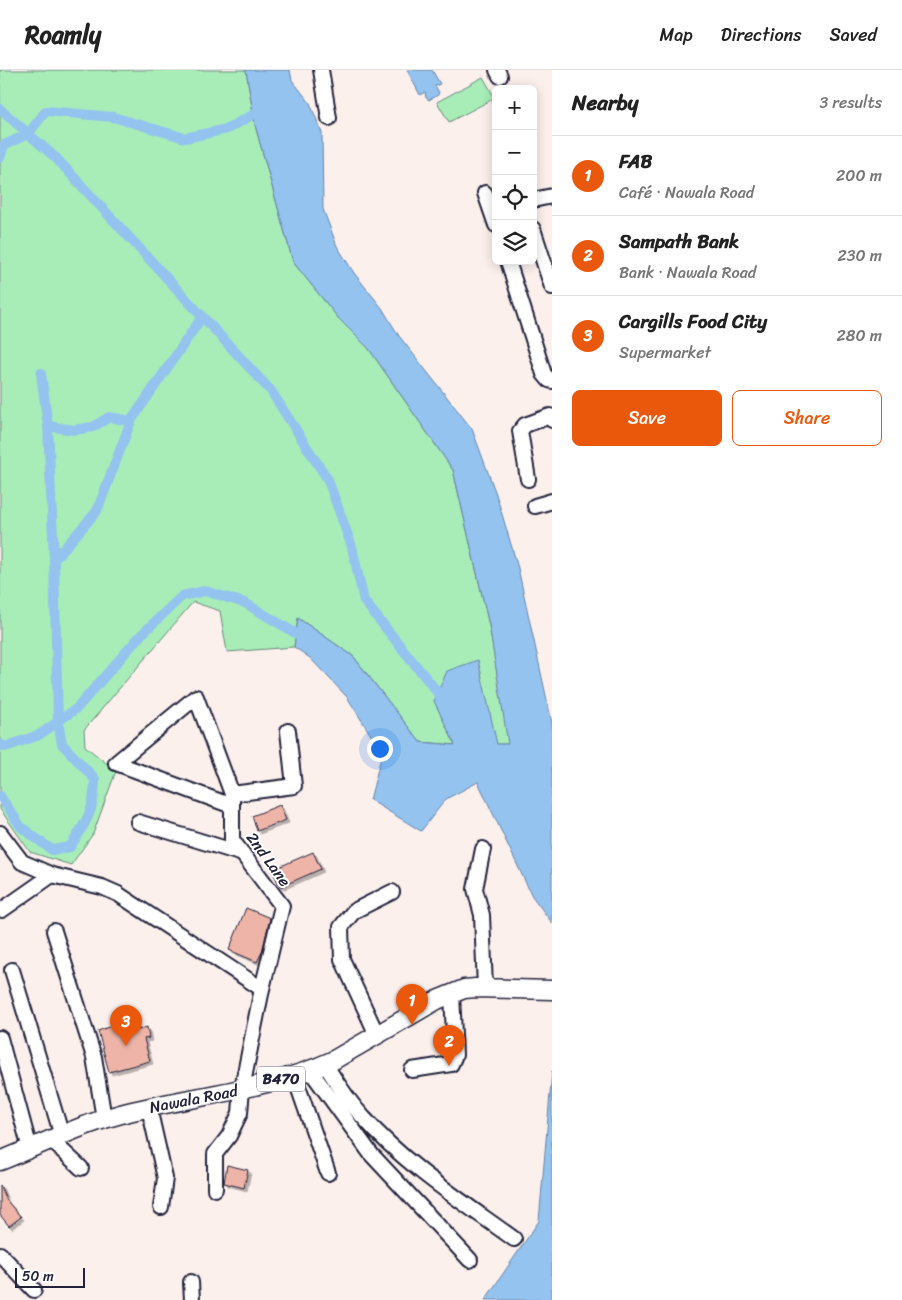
<!DOCTYPE html>
<html lang="en">
<head>
<meta charset="utf-8">
<style>
	body { margin:0; font-family:Sriracha,sans-serif; background:#f2f2f2; color:#222 }
	.controls { position:absolute; right:15px; top:15px; display:grid; overflow:hidden; border-radius:8px; box-shadow:0 2px 12px #0003 }
	.controls button { width:45px; height:45px; display:grid; place-items:center; padding:0; border:0; border-bottom:1px solid #e0e0e0; background:#fff; color:#222; font:25px sans-serif }
	.scale { position:absolute; left:15px; bottom:12px; width:70px; box-sizing:border-box; padding-left:5px; border:2px solid #22223b; border-top:0; font-size:14px; line-height:18px; white-space:nowrap; color:#22223b; -webkit-text-stroke:4px #fff; paint-order:stroke }
	.you { position:absolute; left:379px; top:678px; width:18px; height:18px; margin:-12px; border:4px solid #fff; border-radius:50%; background:#1a73e8; box-shadow:0 0 0 8px #1a73e833 }
	.badge { display:grid; place-items:center; width:32px; height:32px; border-radius:50%; background:#ea580c; color:#fff; font-size:16px; font-weight:700 }
	.pin { position:absolute; translate:-50% -41px; filter:drop-shadow(0 1px 2px #0008) }
	.pin::after { content:''; position:absolute; top:26px; width:18px; height:15px; background:inherit; clip-path:polygon(0 0,100% 0,50% 100%) }
	.list { margin:0; padding:0; list-style:none }
	h2 { display:flex; justify-content:space-between; align-items:center; height:65px; margin:0; padding:0 20px; font-size:21px }
	h2 small { font-size:16px; font-weight:400; color:#767676 }
	.list li { display:grid; grid-template-columns:32px 1fr auto; gap:15px; align-items:center; box-sizing:border-box; height:80px; padding:0 20px; border-top:1px solid #e0e0e0 }
	.list b { display:block; font-size:19px; white-space:nowrap }
	.list p { margin:0; font-size:16px; white-space:nowrap; color:#767676 }
	.list em { font-size:16px; font-style:normal; color:#767676 }
	.actions { display:flex; gap:10px; padding:15px 20px }
	.actions a { flex:1; padding:11px 0; border:1px solid #ea580c; border-radius:8px; text-align:center; font-size:18px; color:#ea580c }
	.actions .main { background:#ea580c; color:#fff }
	.icon { flex:none; width:28px; height:28px; fill:none; stroke:currentColor; stroke-width:2; stroke-linecap:round; stroke-linejoin:round }
	.map { position:relative; flex:none; width:552px; height:1230px; overflow:hidden }
	header { display:flex; align-items:center; gap:30px; box-sizing:border-box; height:70px; padding:0 25px; background:#fff; border-bottom:1px solid #e0e0e0 }
	header strong { font-size:24px }
	nav { display:flex; gap:28px; margin-inline-start:auto; font-size:18px }
	main { display:flex }
	aside { flex:1; background:#fff }
	.map>svg:first-child { display:block }
</style>
</head>
<body>
<header>
<strong>Roamly</strong>
<nav><a>Map</a><a>Directions</a><a>Saved</a></nav>
</header>
<main>
<div class="map">
<svg width="552" height="1230" viewBox="0 0 552 1230">
	<defs>
		<filter id="shadow"><feDropShadow dx="3" dy="3" stdDeviation="0" flood-color="#0004"/></filter>
	</defs>
	<rect width="100%" height="100%" fill="#fcf0ed"/>
	<filter id="ink" filterUnits="userSpaceOnUse"><feTurbulence type="fractalNoise" baseFrequency=".02" numOctaves="2"/><feDisplacementMap in="SourceGraphic" scale="10" xChannelSelector="R" yChannelSelector="G"/><feConvolveMatrix kernelMatrix="1 2 1 2 8 2 1 2 1" color-interpolation-filters="sRGB"/></filter>
	<g filter="url(#ink)">
		<path fill="#a8edb8" stroke="#65887a" d="M0 0H246L255 55 293 192 339 249 369 279 453 400 489 555 509 674 456 675 420 672 353 586 298 548 294 577 227 582 220 541 193 532 84 660 85 676 116 701 93 764 71 795 30 782 0 739Z
			M483 7 495 28 449 52 437 32Z"/>
		<path fill="#93c3ee" stroke="#6683a6" d="M246 0H290L292 10 310 33 322 63 323 139 337 176 354 203 382 238 399 266 472 359 496 424 518 498 552 653V853L532 826 478 712 446 729 421 761 370 730 382 683 347 627 310 588 294 577 298 548 353 586 420 672 455 675 434 631 447 601 478 590 497 674H508L489 555 453 400 369 279 339 249 293 192 255 55Z
			M407 0H432L440 14 435 16 439 22 438 25 429 30 426 28 425 22 420 25Z
			M552 1001V1225L549 1230H485L539 1151Z"/>
		<g fill="none" stroke-linecap="round" stroke-linejoin="round">
			<path stroke="#93c3ee" stroke-width="10" d="M0 39 56 88 271 321 328 410 352 477 364 531 446 633
				M0 88 4 75 28 64 46 41 113 47 185 68 227 59 265 38
				M41 303 48 356 54 490
				M48 356 74 360 93 357 109 347 131 351
				M0 674 5 677 39 665 77 638 140 566 182 526 205 521 245 533 307 570
				M0 726 21 757 52 780 70 777C86 753 95 739 95 709L62 674 58 651 54 490 97 441 131 351 202 247"/>
		</g>
		<path fill="#eeb4a7" stroke="#22223b" filter="url(#shadow)" d="M280 735 286 750 257 761 252 746Z
			M313 782 321 799 280 817 272 800Z
			M246 838 270 848 262 882 257 892 229 880Z
			M133 948 138 960 147 957 149 968 144 969 150 991 109 1002 98 961Z
			M227 1095 248 1100 244 1118 224 1113Z
			M0 1115 7 1131 21 1147 9 1156 0 1145Z"/>
		<g fill="none" stroke-linecap="round" stroke-linejoin="round">
			<g stroke="#22223b" stroke-width="18">
				<path id="minor" d="M321 0 329 48
					M497 0 500 6
					M485 123 496 155
					M533 130 552 126
					M533 159 552 217
					M508 191 544 304 549 310 552 311
					M528 409 520 361 525 355 550 346 552 350
					M535 436 552 431
					M116 693 196 627 232 724V770L282 836 262 919 242 1018 240 1043 229 1066 215 1084V1119
					M116 693 232 736
					M232 724 294 716 288 661
					M138 752 243 784
					M0 763 22 792 52 805 102 817 118 824 262 919
					M483 779 475 819 482 845 485 918
					M2 840 52 805
					M54 861 94 987 104 1049
					M12 900 62 1066
					M377 965 342 889 341 857 354 841 392 822
					M0 968 30 1079
					M325 994C337 1013 348 1031 363 1047 405 1095 463 1132 514 1169
					M310 1000 371 1084 470 1190
					M412 1000 451 994 455 985 452 924
					M294 1005 328 1103
					M149 1038 165 1108 161 1137
					M51 1070 81 1098
					M0 1184 34 1220
					M191 1212 192 1230"/>
			</g>
			<g stroke="#22223b" stroke-width="21">
				<g id="major">
					<path id="s1" d="M0 1091C40 1075 80 1055 121 1044 189 1026 269 1020 332 991L437 930 464 919 476 918 552 920"/>
				</g>
			</g>
			<use href="#minor" stroke="#fff" stroke-width="14"/>
			<use href="#major" stroke="#fff" stroke-width="18"/>
		</g>
	</g>
	<g text-anchor="middle" stroke-width="4" stroke-linejoin="round" paint-order="stroke">
		<rect fill="#fff" stroke="#646476" stroke-width="1" x="257" y="996.5" width="48" height="25" rx="4"/>
		<g font-size="15" font-weight="bold" fill="#22223b">
			<text x="281" y="1014">B470</text>
		</g>
		<g font-size="16" fill="#22223b" stroke="#fff">
			<text transform="translate(269 789) rotate(54)" y="6">2nd Lane</text>
			<text dy="6" stroke="none"><textPath href="#s1" startOffset="204">Nawala Road</textPath></text>
		</g>
	</g>
</svg>
<div class="controls">
<button>+</button>
<button>−</button>
<button><svg class="icon" aria-label="locate" viewBox="0 0 24 24"><circle cx="12" cy="12" r="6"/><path d="M12 2v4M12 18v4M2 12h4M18 12h4"/></svg></button>
<button><svg class="icon" aria-label="layers" viewBox="0 0 24 24"><path d="M12 4l9 5-9 5-9-5zM3 14l9 5 9-5"/></svg></button>
</div>
<div class="scale">50 m</div>
<div class="you"></div>
<div class="pin badge" style="left:412px;top:955px">1</div>
<div class="pin badge" style="left:449px;top:996px">2</div>
<div class="pin badge" style="left:126px;top:976px">3</div>
</div>
<aside>
<h2>Nearby<small>3 results</small></h2>
<ul class="list">
<li><span class="badge">1</span><div><b>FAB</b><p>Café · Nawala Road</p></div><em>200 m</em></li>
<li><span class="badge">2</span><div><b>Sampath Bank</b><p>Bank · Nawala Road</p></div><em>230 m</em></li>
<li><span class="badge">3</span><div><b>Cargills Food City</b><p>Supermarket</p></div><em>280 m</em></li>
</ul>
<div class="actions"><a class="main">Save</a><a>Share</a></div>
</aside>
</main>
</body>
</html>
